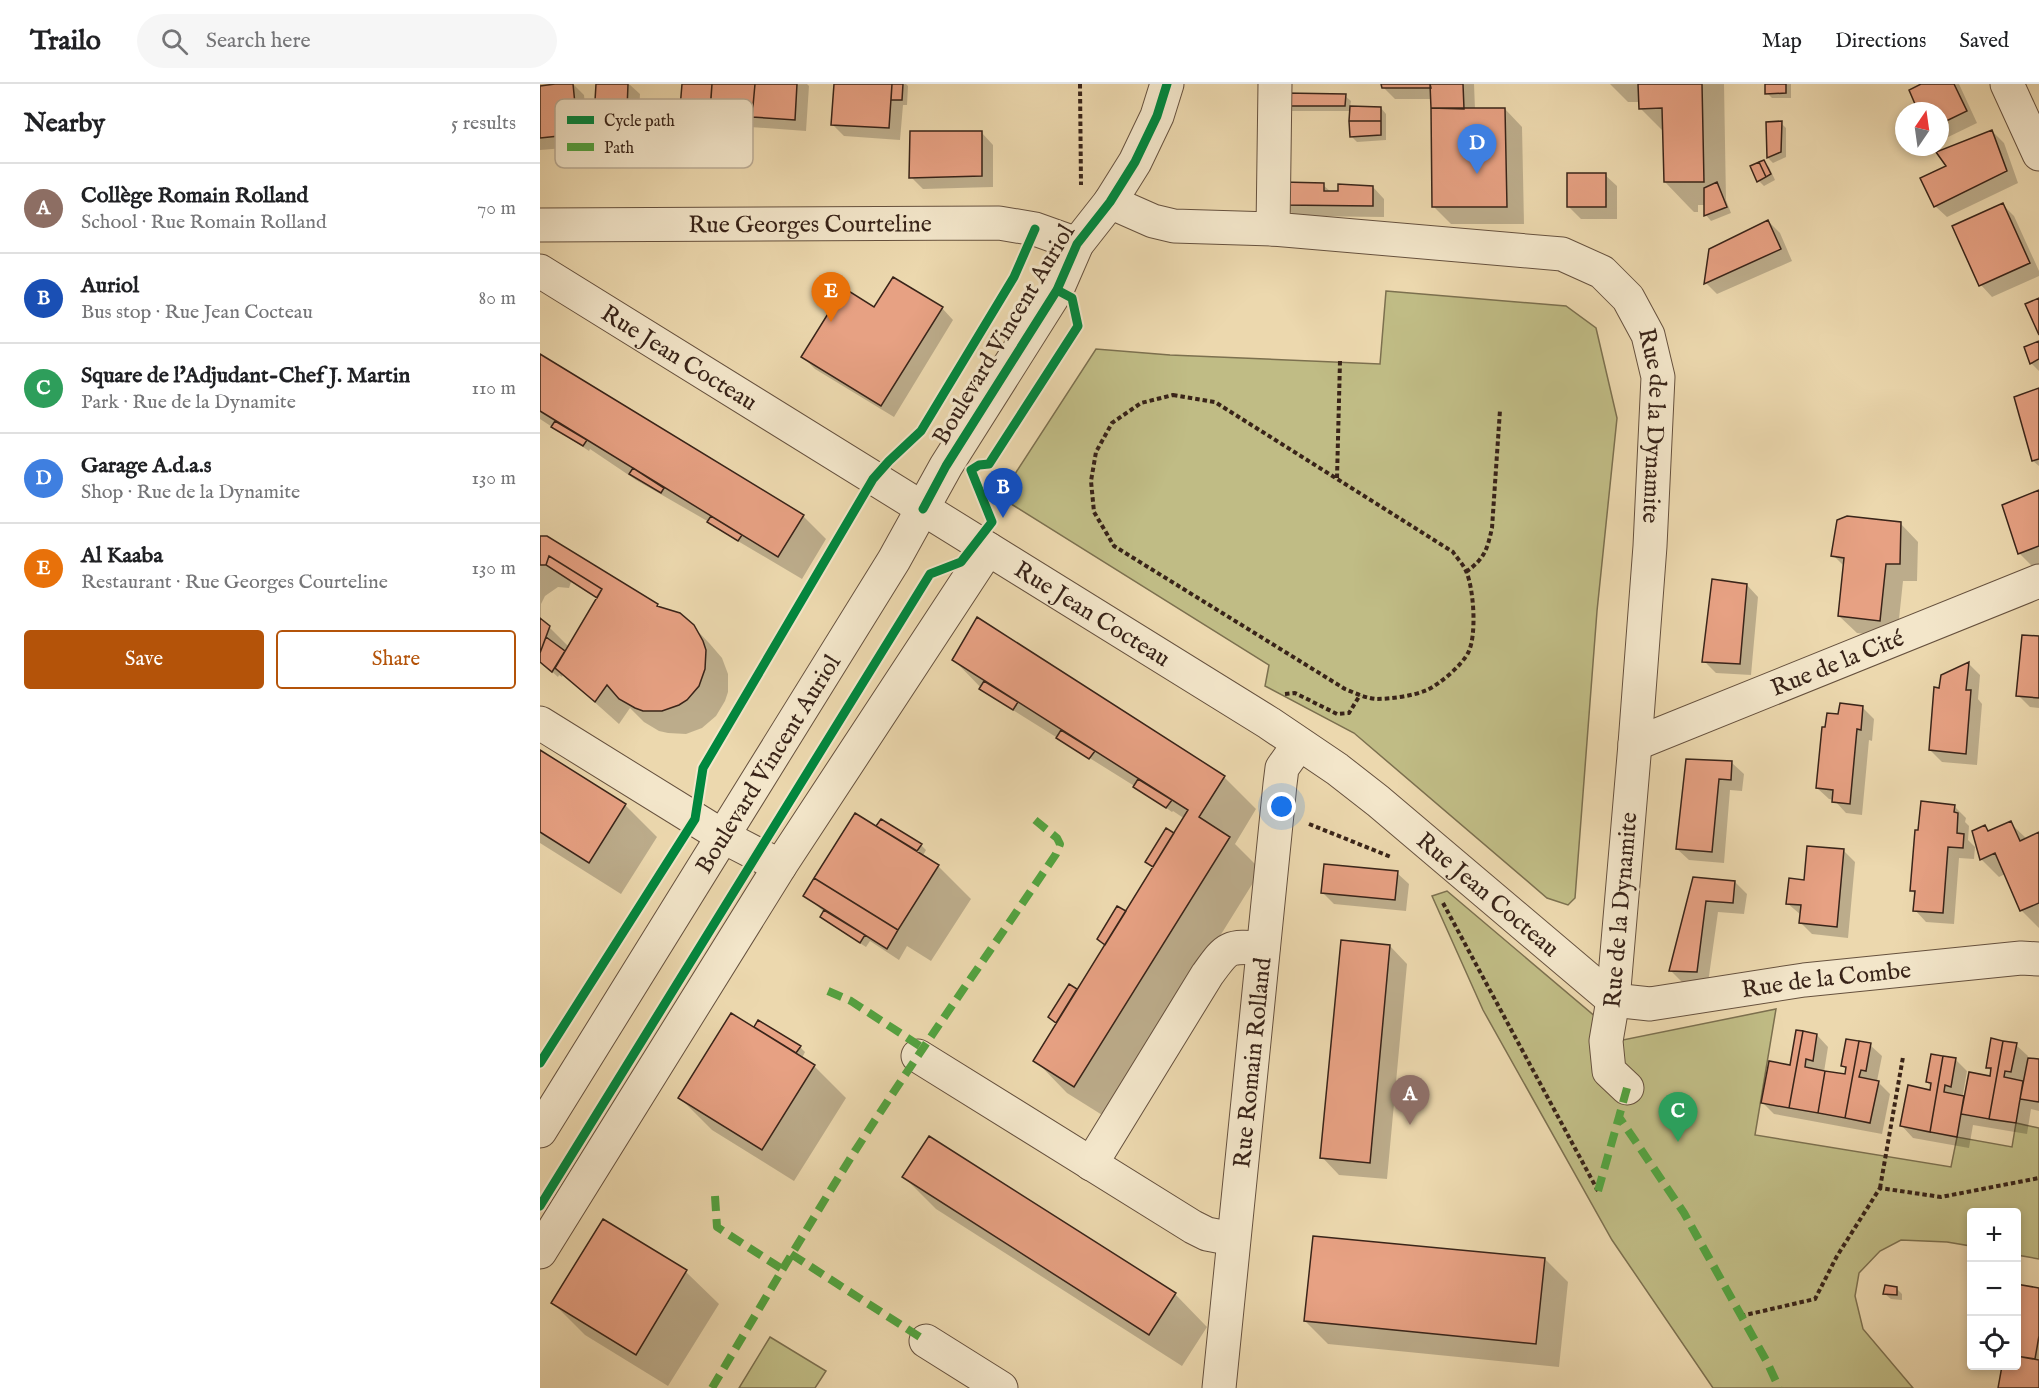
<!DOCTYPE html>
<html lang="en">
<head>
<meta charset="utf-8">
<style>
	body { margin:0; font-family:"IM FELL English",serif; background:#f6f6f6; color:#202124 }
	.controls { position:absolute; right:18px; bottom:18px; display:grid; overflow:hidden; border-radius:6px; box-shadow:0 3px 9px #0003 }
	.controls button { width:54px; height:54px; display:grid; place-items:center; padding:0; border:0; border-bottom:2px solid #e0e0e0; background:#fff; color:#202124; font:30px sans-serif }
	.compass { position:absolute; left:1355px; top:18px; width:54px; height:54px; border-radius:50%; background:#fff; box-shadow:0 3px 9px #0003; rotate:13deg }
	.you { position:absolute; left:742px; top:723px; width:21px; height:21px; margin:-15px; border:4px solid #fff; border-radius:50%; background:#1a73e8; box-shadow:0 0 0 9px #1a73e833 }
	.badge { display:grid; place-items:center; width:39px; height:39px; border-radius:50%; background:#b45309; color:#fff; font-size:20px; font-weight:700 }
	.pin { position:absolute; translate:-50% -50px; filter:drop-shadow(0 2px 3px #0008) }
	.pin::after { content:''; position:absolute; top:32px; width:21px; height:18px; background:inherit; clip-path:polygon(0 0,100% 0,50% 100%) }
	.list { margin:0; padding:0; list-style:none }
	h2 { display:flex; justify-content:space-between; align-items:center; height:78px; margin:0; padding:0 24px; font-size:26px }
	h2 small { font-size:20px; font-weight:400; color:#757577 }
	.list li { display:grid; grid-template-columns:39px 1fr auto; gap:18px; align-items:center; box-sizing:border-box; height:90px; padding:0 24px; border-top:2px solid #e0e0e0 }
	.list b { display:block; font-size:22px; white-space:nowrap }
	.list p { margin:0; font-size:20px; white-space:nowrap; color:#757577 }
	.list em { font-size:20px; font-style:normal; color:#757577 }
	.actions { display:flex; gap:12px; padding:18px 24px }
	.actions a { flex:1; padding:14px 0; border:2px solid #b45309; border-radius:6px; text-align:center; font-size:21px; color:#b45309 }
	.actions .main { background:#b45309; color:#fff }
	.icon { flex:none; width:33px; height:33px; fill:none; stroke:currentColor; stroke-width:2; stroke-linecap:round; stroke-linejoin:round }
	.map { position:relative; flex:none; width:1499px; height:1304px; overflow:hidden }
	header { display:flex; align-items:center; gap:36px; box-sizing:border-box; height:84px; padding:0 30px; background:#fff; border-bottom:2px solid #e0e0e0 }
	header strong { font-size:28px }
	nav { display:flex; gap:33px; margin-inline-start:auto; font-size:21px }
	.search { width:420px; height:54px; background:#f6f6f6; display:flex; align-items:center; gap:15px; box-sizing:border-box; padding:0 21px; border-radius:33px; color:#757577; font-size:22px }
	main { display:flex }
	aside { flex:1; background:#fff }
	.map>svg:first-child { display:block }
</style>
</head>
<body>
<header>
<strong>Trailo</strong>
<div class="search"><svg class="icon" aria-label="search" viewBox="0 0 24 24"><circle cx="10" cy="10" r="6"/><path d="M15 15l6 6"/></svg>Search here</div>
<nav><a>Map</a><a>Directions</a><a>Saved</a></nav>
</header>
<main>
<aside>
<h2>Nearby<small>5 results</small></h2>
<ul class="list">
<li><span class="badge" style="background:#8d6e63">A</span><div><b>Collège Romain Rolland</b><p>School · Rue Romain Rolland</p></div><em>70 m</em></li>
<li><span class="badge" style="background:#1a4fb4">B</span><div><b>Auriol</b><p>Bus stop · Rue Jean Cocteau</p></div><em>80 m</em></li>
<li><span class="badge" style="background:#2e9e5b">C</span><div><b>Square de l'Adjudant-Chef J. Martin</b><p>Park · Rue de la Dynamite</p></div><em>110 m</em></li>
<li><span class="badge" style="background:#3f7fe0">D</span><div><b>Garage A.d.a.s</b><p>Shop · Rue de la Dynamite</p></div><em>130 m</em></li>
<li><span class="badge" style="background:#e8710a">E</span><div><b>Al Kaaba</b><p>Restaurant · Rue Georges Courteline</p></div><em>130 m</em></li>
</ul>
<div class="actions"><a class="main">Save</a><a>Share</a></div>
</aside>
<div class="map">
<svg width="1499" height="1304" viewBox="0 0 1499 1304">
	<rect width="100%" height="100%" fill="#ecd8ae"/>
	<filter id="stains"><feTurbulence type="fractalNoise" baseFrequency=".00333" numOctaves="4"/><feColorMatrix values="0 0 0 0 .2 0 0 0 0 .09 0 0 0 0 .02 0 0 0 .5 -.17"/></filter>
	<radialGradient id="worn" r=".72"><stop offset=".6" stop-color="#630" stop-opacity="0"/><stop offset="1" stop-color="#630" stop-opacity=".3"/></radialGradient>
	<path fill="#c0bc85" stroke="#7c704f" stroke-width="1.5" d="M846 207 1026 222 1056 244 1077 334 1057 527 1035 814 1028 821 1007 814 814 649 725 602 729 581 460 413 556 265 630 271 840 280Z
		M907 807 1083 956 1236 925 1215 1051 1411 1083 1417 1053 1472 1063 1476 1039 1499 1044V1175L1477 1171 1476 1128H1432L1431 1162 1407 1158 1361 1156 1340 1167 1319 1189 1315 1212 1323 1245 1373 1304H1173L1072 1156 943 926 892 812Z
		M230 1253 286 1287 275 1304H199Z"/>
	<path fill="#0003" fill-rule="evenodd" d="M33 0 44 11 49 62 0 66V3Z
		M58 0H89L100 10 97 63 66 61 54 49Z
		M144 0H267L269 2 266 47 183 41 179 37 154 35 142 23Z
		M295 0H366L368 2 367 21H363L360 56 304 52 292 40Z
		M843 0H934L935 25H965L982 43 984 140H911L893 122 892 15H855L843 3Z
		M1070 0H1184L1186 116 1191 129 1171 137 1166 131 1165 121H1158V128H1154L1148 122 1125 98 1124 48 1100 24V18H1088Z
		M1227 0H1251V14H1232L1227 9Z
		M1384 0H1419L1437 39 1400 57V27H1379Z
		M805 12 811 17 810 24H841L846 30V56L817 58 811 52V27H751L746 22Z
		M1228 39H1241L1246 44V73L1233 79 1228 74Z
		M1452 47 1464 59 1478 99 1407 133 1395 122 1409 83Z
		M442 49 453 61V103L383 105 371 93Z
		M1223 78 1229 83 1235 96 1224 102 1219 97Z
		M1065 91 1077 102V135H1041L1029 123Z
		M783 101 791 108 833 103 844 115V133L755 132 743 121Z
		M1463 121 1474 132 1499 187V192L1452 213 1441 201 1414 143Z
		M1228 137 1240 149 1252 177 1177 210 1166 199Z
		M402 224 413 236 354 333 275 285 263 273 335 225Z
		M1499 259V287L1491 279Z
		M0 271 263 432 286 455 262 495 174 443 169 438 96 396 50 365 49 367 0 335Z
		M1499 305V382L1493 377 1476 314Z
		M1499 408V486L1497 487 1479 469Z
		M1361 440 1378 458 1377 497H1363L1357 554 1317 549 1299 532 1304 482 1293 471Z
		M0 454 121 524 147 536 170 560 182 574 188 590V608L185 617 176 632 162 644 146 650 128 649 119 647 104 638 90 624 79 640 23 590 22 593 19 591 18 593 0 577ZM31 498 58 515 29 563 1 535V520L5 512 18 503 29 504Z
		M1207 501 1218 513 1211 591 1176 589 1164 577Z
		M1499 554V624L1490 623 1478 611Z
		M414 576 684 693 716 725 695 760 721 786 567 1034 527 1009 495 976 518 940 510 933 529 902 538 908 566 862 559 855 586 830 614 784 607 777 633 751 645 735 633 727 632 728 596 703 447 610Z
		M1429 580 1440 591 1438 615 1442 620 1437 681 1402 678 1390 666 1401 606Z
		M1322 623 1334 635 1332 657 1329 656 1322 731 1306 729 1294 716 1289 715 1277 704 1299 632Z
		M0 668 85 721 117 753 81 810 0 759Z
		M1147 677 1192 679 1204 690 1202 707 1190 706 1184 779 1149 776 1137 765Z
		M1414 722 1426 734 1425 738 1429 742 1428 756 1435 763 1434 775 1419 774 1414 840 1386 838 1375 826 1376 811 1371 806Z
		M341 737 381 761 386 766 382 773 399 783 431 815 391 877 367 862 359 876 330 857 326 863 287 838 281 833 284 828 265 811 336 744Z
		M1470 739 1487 755 1499 750V844L1482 827 1465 790 1459 793 1441 775 1445 743 1450 748Z
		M1303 766 1315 778 1308 854 1272 850 1261 839V831L1247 819 1265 798Z
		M857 789 869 800 866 827 794 820 783 809Z
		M1195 798 1207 810 1204 830 1178 828 1168 899H1143L1131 887 1149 810Z
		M850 862 867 880 847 1095 799 1091 782 1073Z
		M215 942 260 963 265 968 262 974 274 982 306 1014 254 1097 172 1046 140 1014 220 947Z
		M1277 951 1288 963 1284 988 1306 992 1307 986 1303 982 1330 961 1342 972 1337 997 1350 1010 1342 1050 1234 1030 1222 1018Z
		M1476 961 1488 972 1487 975 1499 977V1027L1491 1025 1487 1050 1433 1041 1429 1064 1373 1054 1362 1042 1391 1007 1392 1003 1387 998 1415 975 1427 987 1422 1016 1425 1017 1451 994 1452 988 1447 983Z
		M364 1093 635 1210 667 1243 642 1282 396 1125Z
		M64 1137 146 1188 179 1220 128 1302 45 1251 13 1219Z
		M1005 1175 1028 1198 1019 1283 788 1260 765 1237Z
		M1476 1202 1499 1206V1304H1460L1464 1282H1476Z
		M1357 1205 1362 1210V1216L1351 1215 1345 1210Z"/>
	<path fill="#e7a183" stroke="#392419" stroke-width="1.5" d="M15 0H33L38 50 0 54V2Z
		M56 0H88L86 52 53 50Z
		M142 0H172L170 26 140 24Z
		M172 0H215L212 33 170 29Z
		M215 0H257L255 36 212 33Z
		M294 0H352L349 44 291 41Z
		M352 0H363L362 16H351Z
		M841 0H890L891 4H842Z
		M890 0H923L924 25 891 24Z
		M1098 0H1162L1164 98H1124L1122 24 1099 25Z
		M1225 0H1246V9L1225 10Z
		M1381 0H1414L1427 27 1400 40V27H1378L1369 6Z
		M744 9 806 10 805 22H744Z
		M810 22 841 23V37H809Z
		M891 24H965L967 123H892Z
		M809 37H841V51L810 53Z
		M1242 37 1241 68 1227 74 1226 38Z
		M1452 46 1467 87 1394 123 1380 94 1406 82 1396 68Z
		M370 47H442V92L369 94Z
		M1224 76 1231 90 1226 93 1219 78Z
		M1219 78 1226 93 1217 98 1210 82Z
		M1027 89H1066V123H1027Z
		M742 98 784 99V107H798V100L833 102V122L742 121Z
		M1177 98 1187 123 1164 132V104Z
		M1463 119 1490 179 1439 202 1412 142Z
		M1228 136 1241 165 1164 200 1169 165Z
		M353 193 403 223 341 322 261 273 304 204 334 223Z
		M1499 214V251L1485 220Z
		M1499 257V275L1490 280 1484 263Z
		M0 270 264 431 238 473 0 327Z
		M1499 304V375L1492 377 1474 313Z
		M15 337 47 356 43 362 11 343Z
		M93 384 124 404 121 409 89 390Z
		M1499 406V462L1478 470 1462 421Z
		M171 432 202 451 198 457 167 438Z
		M1307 432 1361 438 1360 480H1346L1340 537 1298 532 1304 474 1291 472 1297 436Z
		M0 452H7L118 520 117 522 140 529 154 541 163 557 166 566 165 585 159 602 147 616 139 621 122 627H103L95 624 79 615 67 601 55 618 15 584 62 505 9 472 6 481H0Z
		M9 472 62 505 57 514 6 481Z
		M1172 495 1207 500 1200 580 1162 578Z
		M437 533 685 692 659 733 690 753 534 1003 493 977 648 726 412 576Z
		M0 534 10 542 0 569Z
		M1482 551 1499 552V614L1476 612Z
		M6 553 25 567 12 588 0 578V569Z
		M1429 578 1426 606H1431L1426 670 1389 666 1394 603 1399 604 1401 591Z
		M444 597 478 618 473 626 439 605Z
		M1300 619 1323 622 1321 646 1317 645 1310 720 1292 718 1293 706 1276 704 1282 643H1285L1287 629 1298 630Z
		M521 646 555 667 549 675 516 654Z
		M0 666 86 720 49 779 0 748Z
		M1146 675 1192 677 1191 696 1179 695 1172 768 1136 765Z
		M598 695 632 716 626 724 593 703Z
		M1381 717 1415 721 1414 728 1418 729 1417 749 1424 750 1423 764 1408 763 1403 829 1373 827 1375 807H1370L1375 746H1378Z
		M315 729 399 781 358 846 274 794Z
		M341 735 382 760 377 767 336 742Z
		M1471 737 1480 757 1499 748V819L1480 827 1455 769 1440 776 1432 747 1445 741 1448 747Z
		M626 744 634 749 613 783 605 778Z
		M1267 762 1304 765 1297 843 1259 839 1261 821 1246 820 1249 794 1264 796Z
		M784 780 858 787 855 816 781 809Z
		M1153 793 1195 797 1193 819 1166 817 1157 888 1129 887Z
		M274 794 358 846 347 865 263 812Z
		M577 822 586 827 565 861 557 855Z
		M284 826 325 851 320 859 280 833Z
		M801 856 850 861 830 1079 780 1074Z
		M529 900 537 905 516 939 508 933Z
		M191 929 275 981 222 1066 138 1014Z
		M218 936 261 962 256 969 214 943Z
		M1256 946 1263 947 1249 1024 1221 1019 1229 977 1250 981Z
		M1263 947 1277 950 1273 977 1266 975 1265 983 1285 987 1278 1029 1249 1024Z
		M1451 954 1463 957 1449 1035 1421 1030 1429 988 1450 992 1451 984H1446Z
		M1306 955 1319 957 1305 1034 1278 1029 1285 987 1305 990 1306 983 1301 982Z
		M1319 957 1331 959 1326 987 1321 986 1319 993 1339 997 1330 1039 1305 1034Z
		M1463 957 1477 959 1471 988 1465 987 1464 993 1483 997 1476 1039 1449 1035Z
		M1391 970 1403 972 1390 1048 1360 1042 1368 1001 1390 1006 1391 999 1386 998Z
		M1403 972 1416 974 1411 1003 1405 1001 1404 1008 1424 1012 1417 1053 1390 1048Z
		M1488 974 1499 975V1018L1480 1015Z
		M389 1052 636 1209 609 1251 362 1093Z
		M63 1135 147 1186 96 1271 11 1219Z
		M773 1152 1005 1174 996 1260 764 1237Z
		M1476 1200 1499 1204V1252L1495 1275 1476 1272Z
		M1345 1201 1357 1203V1211L1343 1210Z
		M1476 1272 1499 1276V1304H1458L1462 1282H1476Z"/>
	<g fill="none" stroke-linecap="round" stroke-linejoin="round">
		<g stroke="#66513e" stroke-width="35">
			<g id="minor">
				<path d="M1467 0 1499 70"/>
				<path id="s1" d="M570 118 613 137 634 142 733 145 1022 170 1062 188 1088 214 1108 251 1118 293 1110 462 1095 660 1073 916 1066 957 1069 987 1087 1004"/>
				<path id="s2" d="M0 141 459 139 495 145 537 160"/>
				<path d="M733 145 735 0"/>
				<path id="s3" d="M0 187 729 639 797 685 838 717 1073 916 1110 920 1264 896 1481 874 1499 875"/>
				<path d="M0 639 184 753 240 782"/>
				<path id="s4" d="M1095 660 1499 497"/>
				<path d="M378 972 653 1143 667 1150 693 1155"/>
				<path id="s5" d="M0 1047 354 476 406 382 517 206 537 160 570 118 595 78 617 32 627 0"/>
				<path d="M551 1080 667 891C688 862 687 862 723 864"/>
				<path d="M0 1168 240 782 448 465"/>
				<path d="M386 1257 461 1304"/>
				<path id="s6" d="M679 1304 740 700 742 684 759 660"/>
			</g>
		</g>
		<path stroke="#392419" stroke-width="4" stroke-dasharray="4.5 3" stroke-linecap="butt" d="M540 0 541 101
			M633 311 675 318 913 468C917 474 923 480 926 487 934 505 937 552 928 569 921 582 900 600 887 606 873 612 851 615 836 615 825 614 815 609 805 605L574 462 554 428 551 397 556 368 572 339 601 319Z
			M797 394 800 277
			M926 488C945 474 947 466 952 444L960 326
			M745 610 755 609 797 630 809 629 820 611
			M769 740 851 773
			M903 819 1058 1107
			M1340 1104 1363 973
			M1201 1232 1275 1215 1297 1172 1340 1104 1401 1113 1499 1094"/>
		<use href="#minor" stroke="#f3e6ca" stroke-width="33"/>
		<path stroke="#53a340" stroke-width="8" stroke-dasharray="15 8" stroke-linecap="butt" d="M288 907 311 917 383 964
			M1087 1004 1079 1033 1144 1129 1227 1278 1239 1304
			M1058 1107 1079 1033
			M175 1112 177 1143 242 1185
			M251 1170 386 1257
			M172 1304C219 1225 266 1145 315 1067 380 966 449 869 516 770L520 760 517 754 495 736"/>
		<g stroke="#f3e6ca" stroke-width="13">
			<path id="cycleway" d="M383 425 406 382 517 206 537 160 570 118 595 78 617 32 627 0
				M0 979 155 735 163 684 333 395 349 377 381 347 474 193 495 145
				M0 1122 390 490 421 478 452 438 431 386 439 381 449 380 538 242 532 214 517 206"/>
		</g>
		<use href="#cycleway" stroke="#00873e" stroke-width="9"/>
	</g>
	<g text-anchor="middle" stroke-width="6" stroke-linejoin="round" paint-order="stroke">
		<g font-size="24" fill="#392419" stroke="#f3e6ca">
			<text dy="8" stroke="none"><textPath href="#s2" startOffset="270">Rue Georges Courteline</textPath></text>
			<text transform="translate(463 250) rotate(-59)" y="8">Boulevard Vincent Auriol</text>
			<text dy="8" stroke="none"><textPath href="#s3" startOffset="164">Rue Jean Cocteau</textPath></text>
			<text dy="8" stroke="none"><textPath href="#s1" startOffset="672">Rue de la Dynamite</textPath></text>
			<text dy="8" stroke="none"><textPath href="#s3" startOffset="650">Rue Jean Cocteau</textPath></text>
			<text dy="8" stroke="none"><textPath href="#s4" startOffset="218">Rue de la Cité</textPath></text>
			<text dy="8" stroke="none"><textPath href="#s5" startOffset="432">Boulevard Vincent Auriol</textPath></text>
			<text dy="8" stroke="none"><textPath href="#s3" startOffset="1136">Rue Jean Cocteau</textPath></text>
			<text transform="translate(1080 826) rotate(-85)" y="8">Rue de la Dynamite</text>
			<text dy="8" stroke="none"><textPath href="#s3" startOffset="1515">Rue de la Combe</textPath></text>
			<text dy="8" stroke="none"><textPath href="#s6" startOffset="327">Rue Romain Rolland</textPath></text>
		</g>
	</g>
	<rect x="15" y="15" width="198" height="69" rx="9" fill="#f3e6ca" stroke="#bbac95" stroke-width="1.5"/>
	<rect x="27" y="32" width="27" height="8" fill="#00873e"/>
	<rect x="27" y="59" width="27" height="8" fill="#53a340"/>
	<g font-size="16" fill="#392419">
		<text x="64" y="42">Cycle path</text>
		<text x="64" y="69">Path</text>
	</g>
	<rect width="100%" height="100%" filter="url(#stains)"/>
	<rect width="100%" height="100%" fill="url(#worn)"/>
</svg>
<div class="controls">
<button>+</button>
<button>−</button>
<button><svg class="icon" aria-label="locate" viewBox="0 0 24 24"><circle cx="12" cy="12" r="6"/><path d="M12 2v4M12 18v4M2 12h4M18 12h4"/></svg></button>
</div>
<svg class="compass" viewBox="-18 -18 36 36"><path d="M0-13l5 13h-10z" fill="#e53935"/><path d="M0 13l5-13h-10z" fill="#757577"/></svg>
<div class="you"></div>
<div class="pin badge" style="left:870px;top:1041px;background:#8d6e63">A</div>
<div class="pin badge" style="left:463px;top:434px;background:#1a4fb4">B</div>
<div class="pin badge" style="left:1138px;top:1058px;background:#2e9e5b">C</div>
<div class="pin badge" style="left:937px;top:90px;background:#3f7fe0">D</div>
<div class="pin badge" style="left:291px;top:238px;background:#e8710a">E</div>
</div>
</main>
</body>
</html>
